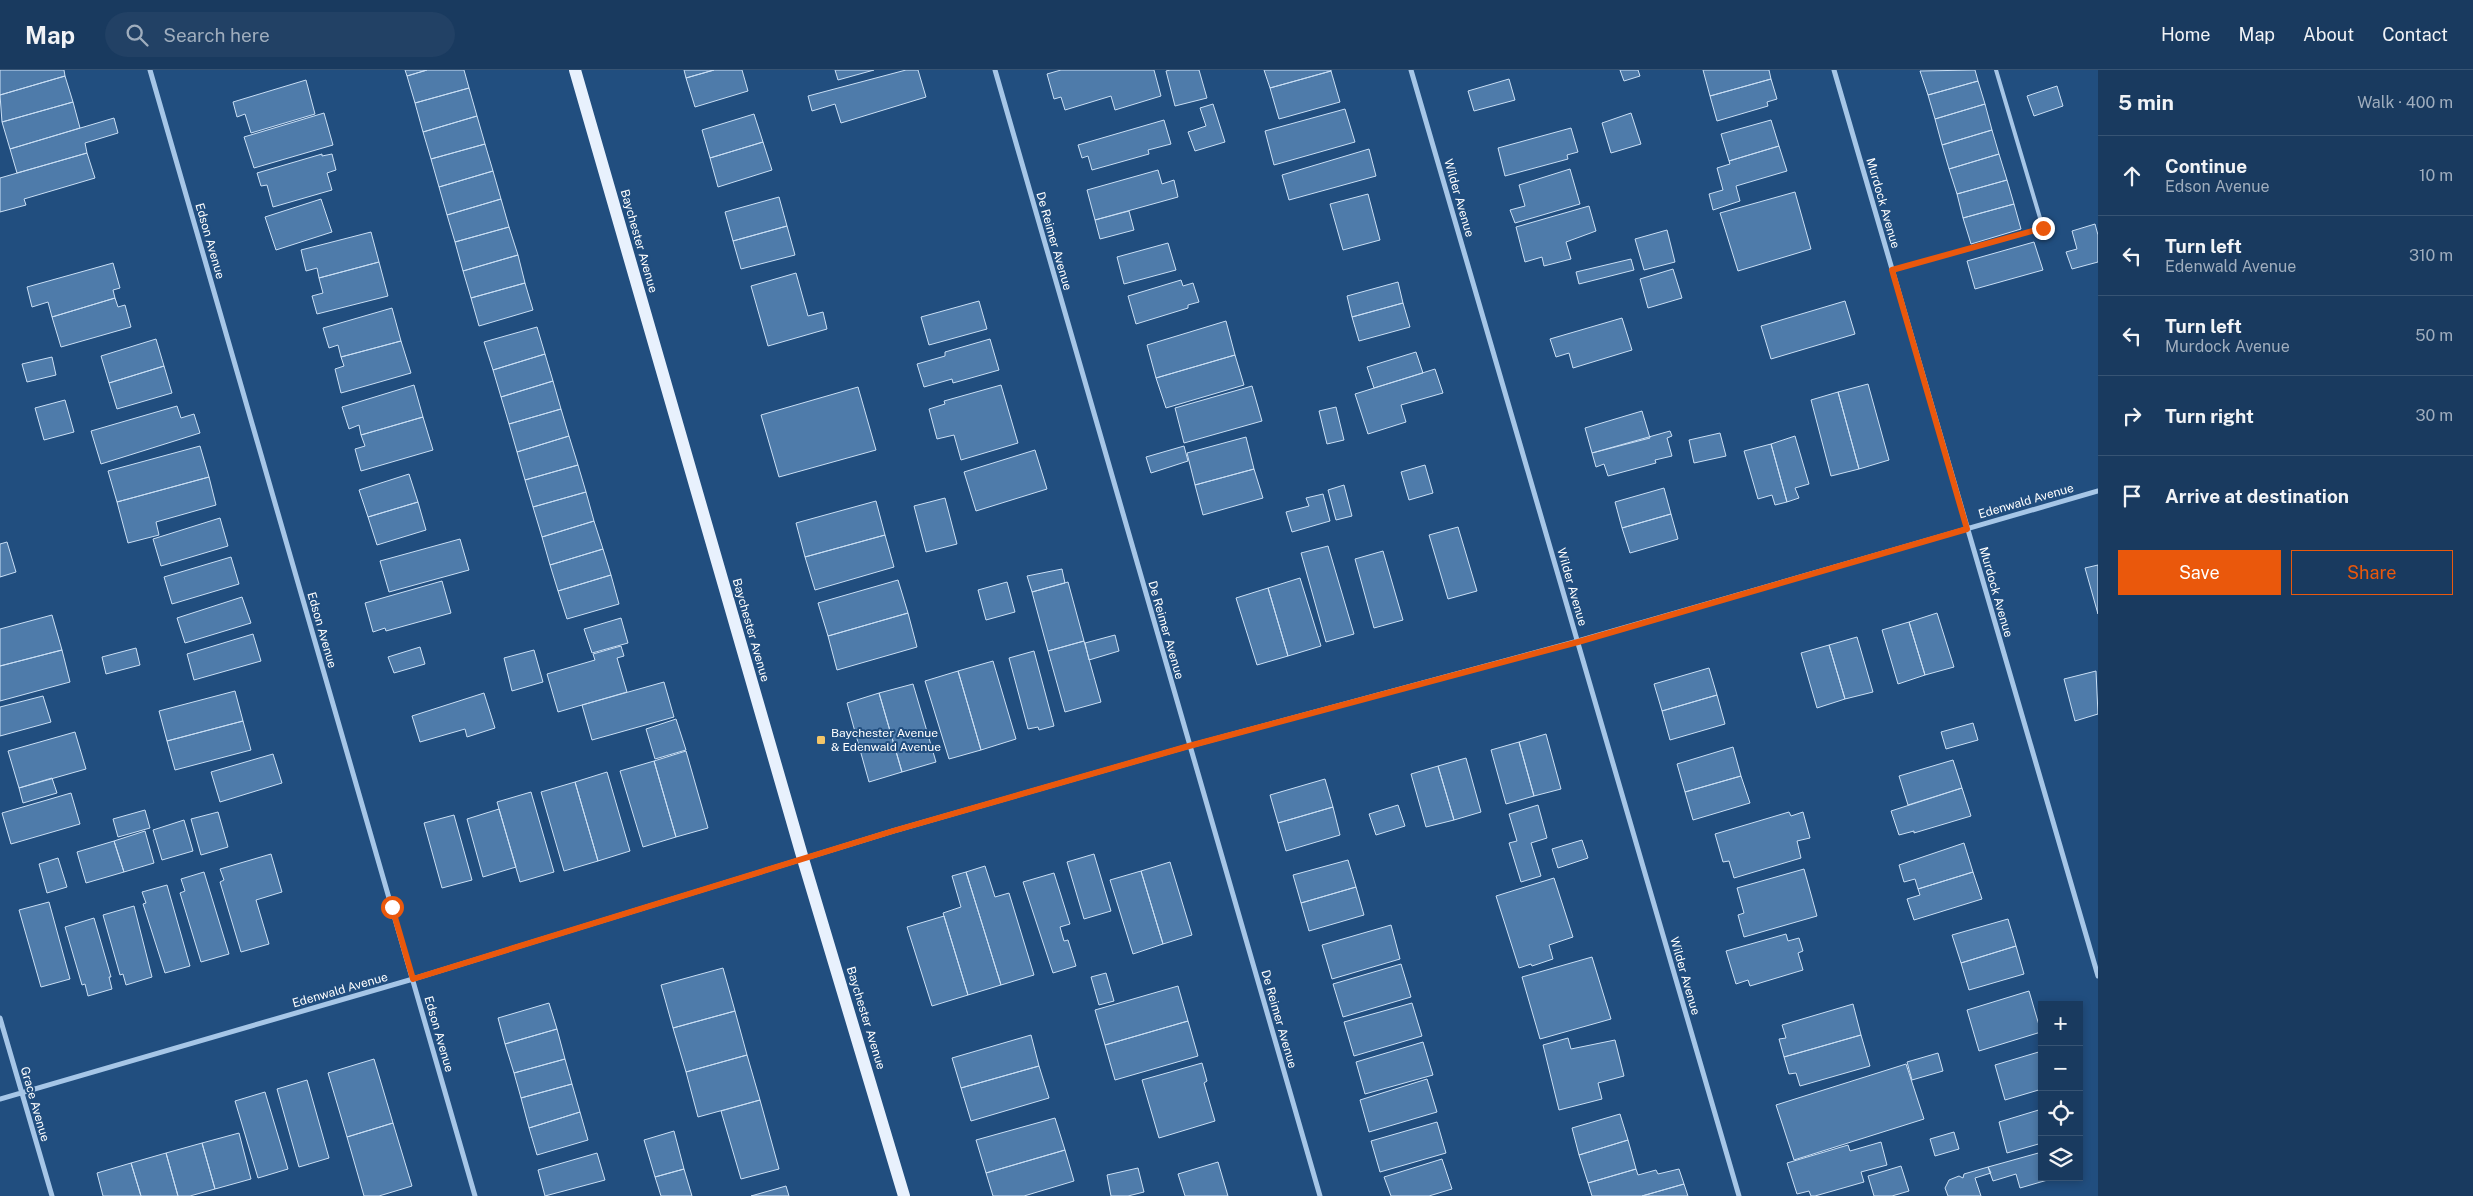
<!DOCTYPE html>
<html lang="en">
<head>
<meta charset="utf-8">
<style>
	body { margin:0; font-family:"Public Sans",sans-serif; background:#224165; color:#f1f3f6 }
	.controls { position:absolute; right:15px; bottom:15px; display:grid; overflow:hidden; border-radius:0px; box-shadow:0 2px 8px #0003 }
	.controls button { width:45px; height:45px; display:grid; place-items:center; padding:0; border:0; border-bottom:1px solid #375474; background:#193a5f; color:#f1f3f6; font:25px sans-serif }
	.stop { position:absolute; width:15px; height:15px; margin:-11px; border:4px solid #ea580c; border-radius:50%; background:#fff }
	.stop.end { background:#ea580c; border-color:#fff; box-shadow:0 1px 5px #0008 }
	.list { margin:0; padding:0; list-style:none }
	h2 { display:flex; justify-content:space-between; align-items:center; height:65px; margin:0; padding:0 20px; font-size:21px }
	h2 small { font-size:16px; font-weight:400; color:#9fadbd }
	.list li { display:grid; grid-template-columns:32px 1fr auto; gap:15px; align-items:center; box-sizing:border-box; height:80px; padding:0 20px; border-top:1px solid #375474 }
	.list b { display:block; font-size:19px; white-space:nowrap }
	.list p { margin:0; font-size:16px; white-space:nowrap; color:#9fadbd }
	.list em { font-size:16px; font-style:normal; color:#9fadbd }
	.actions { display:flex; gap:10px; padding:15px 20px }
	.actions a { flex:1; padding:11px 0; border:1px solid #ea580c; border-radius:0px; text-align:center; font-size:18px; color:#ea580c }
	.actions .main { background:#ea580c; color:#fff }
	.icon { flex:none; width:28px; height:28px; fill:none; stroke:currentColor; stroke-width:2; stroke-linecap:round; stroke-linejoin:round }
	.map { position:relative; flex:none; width:2098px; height:1126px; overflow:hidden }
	header { display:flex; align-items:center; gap:30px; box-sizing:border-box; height:70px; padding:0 25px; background:#193a5f; border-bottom:1px solid #375474 }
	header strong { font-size:24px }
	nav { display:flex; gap:28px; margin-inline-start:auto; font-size:18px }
	.search { width:350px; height:45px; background:#224165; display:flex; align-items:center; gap:12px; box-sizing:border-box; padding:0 18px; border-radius:28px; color:#9fadbd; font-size:19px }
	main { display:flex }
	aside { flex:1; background:#193a5f }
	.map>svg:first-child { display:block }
</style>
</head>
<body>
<header>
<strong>Map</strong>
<div class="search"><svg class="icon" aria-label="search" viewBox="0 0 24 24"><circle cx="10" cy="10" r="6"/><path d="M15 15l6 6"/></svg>Search here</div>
<nav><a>Home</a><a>Map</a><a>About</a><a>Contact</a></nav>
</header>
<main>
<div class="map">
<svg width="2098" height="1126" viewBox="0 0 2098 1126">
	<rect width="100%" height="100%" fill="#214e7f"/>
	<path fill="#4e7baa" stroke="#cadff5" d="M0 0H64L65 6 0 25Z
		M405 0H427L407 6Z
		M427 0H464L469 18 415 33 407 6Z
		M684 0H714L686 8Z
		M714 0H742L748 21 695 37 686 8Z
		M835 0H874L838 10Z
		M906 0H918L926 27 841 53 835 34 812 41 808 26Z
		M1061 0H1154L1161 26 1115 40 1111 26 1065 40 1061 27 1054 29 1047 4Z
		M1170 0H1199L1207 28 1175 36 1166 1Z
		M1264 0H1331V1L1270 18Z
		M1620 0H1638L1640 6 1624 11Z
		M1703 0H1769L1771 9 1710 26Z
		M1975 0 1978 11 1928 25 1920 1Z
		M1331 1 1340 32 1279 49 1270 18Z
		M65 6 73 32 2 52 0 25Z
		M1509 9 1515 30 1474 41 1468 21Z
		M1771 9 1777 29 1767 32 1768 36 1717 51 1710 26Z
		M306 10 315 44 251 63 245 44 237 47 233 32Z
		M1978 11 1985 34 1935 49 1928 25Z
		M2057 16 2063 36 2034 46 2027 26Z
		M469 18 477 46 423 62 415 33Z
		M73 32 80 58 10 79 2 52Z
		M1213 34 1225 72 1195 81 1188 62 1206 56 1200 38Z
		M1985 34 1992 60 1942 75 1935 49Z
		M1345 39 1355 72 1274 95 1265 61Z
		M324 43 333 75 254 98 244 67Z
		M1631 43 1641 74 1611 83 1602 53Z
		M754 44 763 72 710 88 702 60Z
		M477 46 485 74 431 89 423 62Z
		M114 48 118 63 85 73 87 83 17 103 10 79Z
		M1164 50 1171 74 1148 80 1149 84 1092 100 1088 86 1082 88 1078 75Z
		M1771 50 1779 76 1729 91 1721 64Z
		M1571 58 1578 82 1567 85 1568 89 1505 106 1498 78Z
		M1992 60 1999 84 1949 99 1942 75Z
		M763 72 772 100 718 117 710 88Z
		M485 74 493 101 439 117 431 89Z
		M1779 76 1787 101 1736 116 1740 131 1713 140 1709 124 1723 120 1717 98 1730 94 1729 91Z
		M1369 79 1376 106 1289 130 1282 105Z
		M87 83 95 108 24 129 26 135 0 142V108Z
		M322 84V86L332 84 336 100 327 103 332 120 273 137 267 115 261 116 257 103Z
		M1999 84 2007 110 1957 124 1949 99Z
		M1570 99 1580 134 1515 153 1510 140 1525 136 1519 115Z
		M1158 100 1162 114 1174 110 1178 127 1095 150 1087 120Z
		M493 101 501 129 447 145 439 117Z
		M2007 110 2014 134 1963 148 1957 124Z
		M1795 122 1811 179 1738 201 1720 143Z
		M1368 124 1380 170 1343 180 1330 134Z
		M779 127 787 156 733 171 725 142Z
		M321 129 332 162 276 180 265 147Z
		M501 129 509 157 455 172 447 145Z
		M2014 134 2021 159 1971 174 1963 148Z
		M1589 136 1596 161 1566 172 1571 189 1544 196 1542 187 1525 192 1516 157Z
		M1129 141 1134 160 1100 169 1095 150Z
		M2095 154 2098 165V192L2072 199 2066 182 2077 179 2072 161Z
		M787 156 795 185 741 199 733 171Z
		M509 157 518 185 463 201 455 172Z
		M1667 160 1675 192 1644 200 1635 169Z
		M371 162 379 192 319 208 317 198 306 201 301 180Z
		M2034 172 2043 200 1975 219 1967 191Z
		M1168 173 1176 200 1124 214 1117 187Z
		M518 185 525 213 471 228 463 201Z
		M1631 189 1634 200 1579 214 1576 202Z
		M379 192 388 226 317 244 312 226 323 223 319 208Z
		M113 193 120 218 113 220 115 228 52 247 48 232 32 237 27 217Z
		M1673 199 1682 228 1648 238 1640 209Z
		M796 203 808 246 823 242 827 259 768 276 751 216Z
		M1181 210 1183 216 1193 213 1199 232 1188 235V238L1136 254 1128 226Z
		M1398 212 1403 233 1352 247 1347 226Z
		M525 213 533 240 479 256 471 228Z
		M115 228 118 237 125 235 131 257 61 277 52 247Z
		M979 231 987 259 929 275 921 247Z
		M1845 231 1855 264 1771 289 1761 256Z
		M1403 233 1410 257 1359 271 1352 247Z
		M392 238 401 271 341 287 338 275 329 278 323 258Z
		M1622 248 1632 280 1573 298 1569 283 1556 287 1550 269Z
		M1226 251 1235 285 1156 308 1147 275Z
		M537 257 545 284 493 300 484 272Z
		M156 269 164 296 109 313 101 286Z
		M990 269 999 300 953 313 952 309 924 317 917 294 945 286V282Z
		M401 271 411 303 341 323 335 299 344 296 341 287Z
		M1416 282 1423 303 1374 318 1367 297Z
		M545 284 553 311 501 327 493 300Z
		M1235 285 1244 315 1166 338 1156 308Z
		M52 287 56 305 27 312 22 294Z
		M164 296 172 323 117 339 109 313Z
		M1435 299 1443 323 1401 335 1406 352 1368 364 1355 324Z
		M553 311 561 339 509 354 501 327Z
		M1868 314 1889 390 1859 399 1838 322Z
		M414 315 423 347 361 365 359 355 349 359 342 337Z
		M1001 315 1018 373 961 390 954 365 937 369 929 339 945 334 944 331Z
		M1252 316 1262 351 1184 373 1175 338Z
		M858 317 876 380 779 407 761 345Z
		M1838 322 1859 399 1831 406 1811 330Z
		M65 330 74 362 44 370 35 338Z
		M177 336 181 348 194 344 200 363 101 394 91 361Z
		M1336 337 1344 370 1327 374 1319 341Z
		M561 339 569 366 517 382 509 354Z
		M1642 341 1650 368 1592 383 1585 358Z
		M423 347 433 380 361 401 355 379 365 376 361 365Z
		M1670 361 1672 366 1667 368 1672 386 1655 390 1656 393 1608 406 1604 394 1596 397 1592 383Z
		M1720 363 1726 386 1694 393 1689 370Z
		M569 366 578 395 525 410 517 382Z
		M1795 366 1809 414 1795 418 1799 428 1787 432 1771 374Z
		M1246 367 1254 399 1195 415 1187 383Z
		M1771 374 1787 432 1775 435 1772 425 1758 429 1744 381Z
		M200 376 209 407 117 432 108 401Z
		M1184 376 1188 391 1151 403 1146 387Z
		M1035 380 1047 419 976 441 964 402Z
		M578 395 586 422 533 437 525 410Z
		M1425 395 1433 423 1409 430 1401 402Z
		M1254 399 1263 428 1203 445 1195 415Z
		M409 404 418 432 368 447 359 420Z
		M209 407 216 435 156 452 159 465 128 473 117 432Z
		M1344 415 1352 446 1336 450 1328 420Z
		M1664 418 1671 444 1622 458 1615 432Z
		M586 422 594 451 542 467 533 437Z
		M1323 424 1330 451 1292 462 1286 442 1309 436 1306 428Z
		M945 428 957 474 926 482 914 436Z
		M876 431 885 465 805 487 796 453Z
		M418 432 426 460 377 475 368 447Z
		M1671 444 1678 469 1630 483 1622 458Z
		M220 448 228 476 161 496 153 469Z
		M594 451 603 479 550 495 542 467Z
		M1458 457 1477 521 1448 529 1429 465Z
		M885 465 894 497 815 520 805 487Z
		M460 469 469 500 389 522 380 491Z
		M7 472 16 502 0 507V474Z
		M1328 476 1354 564 1326 572 1301 483Z
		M603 479 611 505 558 521 550 495Z
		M1383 481 1403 550 1374 558 1355 489Z
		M231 487 239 514 172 534 164 507Z
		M2098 495V544L2085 498Z
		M1062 499 1065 513 1032 522 1027 506Z
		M611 505 619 534 567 549 558 521Z
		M1300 508 1321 576 1288 586 1268 518Z
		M898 510 908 543 828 566 818 533Z
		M442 511 451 543 386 561 385 558 373 562 365 533Z
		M1007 512 1015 542 986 550 978 520Z
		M1068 512 1084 571 1048 581 1032 522Z
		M1268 518 1288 586 1257 595 1236 528Z
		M242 527 251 553 185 573 177 548Z
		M908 543 917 577 837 600 828 566Z
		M1937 543 1954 597 1925 605 1909 552Z
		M52 545 62 580 0 596V559Z
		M621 548 628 573 592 583 584 559Z
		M1909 552 1925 605 1898 614 1882 560Z
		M253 564 261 591 194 610 187 584Z
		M1115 565 1119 581 1089 590 1085 573Z
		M1857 567 1873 622 1845 629 1829 575Z
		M1084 571 1101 632 1065 642 1048 581Z
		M1829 575 1845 629 1817 638 1801 583Z
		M621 576 624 586 617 588 627 622 558 642 547 604 595 590 593 584Z
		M420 577 425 594 394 603 388 587Z
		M136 578 140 595 106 604 102 587Z
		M62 580 70 612 0 631V596Z
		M534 580 543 612 512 621 504 588Z
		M1034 581 1054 656 1039 660 1038 657 1028 659 1009 588Z
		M993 591 1016 669 981 680 958 601Z
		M1709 598 1717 625 1662 641 1654 614Z
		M958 601 981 680 949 689 925 611Z
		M2096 601 2098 644 2075 651 2064 609Z
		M664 612 674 647 592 670 582 635Z
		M913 614 936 692 902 702 879 623Z
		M235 621 243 651 167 671 159 641Z
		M484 623 495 658 467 667 465 659 420 672 412 646Z
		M879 623 902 702 869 712 847 633Z
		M1717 625 1725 654 1670 670 1662 641Z
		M43 626 51 652 0 666V637Z
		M676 649 686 680 655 689 646 659Z
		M243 651 251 680 175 700 167 671Z
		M1973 653 1978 670 1946 679 1941 662Z
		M75 662 86 699 19 718 8 681Z
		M1546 664 1561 719 1534 726 1519 672Z
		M1519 672 1534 726 1506 734 1491 680Z
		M1733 677 1741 706 1685 722 1677 694Z
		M686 681 708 758 676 767 654 691Z
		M273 684 282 713 220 732 211 702Z
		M1466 688 1481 742 1454 750 1438 696Z
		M1953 690 1962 718 1908 735 1899 706Z
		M654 691 676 767 643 777 620 701Z
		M1438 696 1454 750 1426 757 1411 704Z
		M607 702 630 781 598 791 575 712Z
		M1741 706 1750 733 1693 750 1685 722Z
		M52 708 57 723 23 733 19 718Z
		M1325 709 1333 737 1278 753 1270 725Z
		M575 712 598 791 564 801 541 722Z
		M1962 718 1971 746 1914 763V761L1899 765 1891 741Z
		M531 722 554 802 520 812 497 732Z
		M71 723 80 754 11 774 2 743Z
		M1398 735 1405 756 1376 765 1369 744Z
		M1538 735 1547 768 1531 773 1541 806 1521 812 1509 773 1517 771 1509 744Z
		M1333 737 1340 765 1286 781 1278 753Z
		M499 739 516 797 483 807 467 749Z
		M145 740 150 758 118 767 113 749Z
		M218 742 228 777 201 785 191 749Z
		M1789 742 1791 746 1803 742 1810 768 1797 771 1801 788 1734 808 1729 791 1723 792 1715 764Z
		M454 745 472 810 442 818 424 753Z
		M184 750 193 781 162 790 153 760Z
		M145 761 154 793 124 802 114 771Z
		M1582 770 1588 788 1558 798 1552 779Z
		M114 771 124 802 86 813 77 782Z
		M1964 773 1973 802 1918 819 1915 809 1904 812 1899 795Z
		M271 784 282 822 256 830 269 874 241 882 220 812 224 810 220 799Z
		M1094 784 1111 841 1084 849 1067 792Z
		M58 788 67 817 47 823 39 794Z
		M1348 790 1356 817 1301 833 1293 805Z
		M1170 792 1192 865 1163 874 1141 801Z
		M985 796 995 827 1009 823 1034 905 1001 915 966 802Z
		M1804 799 1817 846 1744 867 1738 845 1744 843 1737 818Z
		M1141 801 1163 874 1133 884 1110 810Z
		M204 802 229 884 201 892 180 823 185 821 181 809Z
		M966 802 1001 915 968 925 943 843 961 837 952 806Z
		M1973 802 1982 829 1914 850 1907 829 1920 825 1918 819Z
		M1054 803 1070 854 1060 857 1064 871 1068 870 1076 896 1053 903 1023 812Z
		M1554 808 1573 867 1549 875 1553 889 1532 896 1531 894 1519 898 1496 826Z
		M167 815 190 896 165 903 143 834 146 833 142 822Z
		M1356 817 1364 845 1309 861 1301 833Z
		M49 832 70 909 41 917 19 840Z
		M134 836 152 907 126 915 123 904 120 905 103 845Z
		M944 846 968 925 932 936 907 857Z
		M94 848 111 907H109L112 919 88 926 85 914 82 915 65 857Z
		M2008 849 2016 876 1961 893 1952 865Z
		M1391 855 1400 889 1332 909 1322 875Z
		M1786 864 1788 871 1799 868 1803 881 1798 883 1803 900 1750 916 1748 910 1736 914 1726 881Z
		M2016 876 2024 904 1969 920 1961 893Z
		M1592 887 1611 949 1540 969 1522 907Z
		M1401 894 1411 927 1343 947 1333 914Z
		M723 898 735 941 673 958 661 915Z
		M1106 903 1114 931 1099 935 1091 907Z
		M1178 916 1188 951 1105 975 1095 940Z
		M2029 921 2041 962 1979 981 1967 940Z
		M549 933 557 959 505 974 498 948Z
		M1412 933 1422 966 1354 986 1344 952Z
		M1853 934 1861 965 1784 987 1779 969 1786 968 1782 955Z
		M735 941 747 985 686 1002 673 958Z
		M1188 951 1198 986 1115 1010 1105 975Z
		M557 959 565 989 514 1003 505 974Z
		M1031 965 1039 996 961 1018 952 988Z
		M1861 965 1870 996 1800 1016 1796 1003 1789 1004 1784 987Z
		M1568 968 1571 979 1615 970 1624 1006 1598 1013 1602 1029 1559 1040 1543 975Z
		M1423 972 1433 1005 1365 1024 1356 992Z
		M2042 981V1019L2005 1030 1995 995Z
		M1938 983 1943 1001 1912 1010 1907 992Z
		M747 985 760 1030 698 1047 686 1002Z
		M374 989 393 1053 347 1067 328 1003Z
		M565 989 572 1014 521 1028 514 1003Z
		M1202 993 1207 1011 1204 1013 1215 1051 1159 1068 1142 1010Z
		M1906 994 1924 1049 1794 1090 1776 1035Z
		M1039 996 1049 1028 971 1051 961 1018Z
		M1427 1009 1437 1042 1369 1062 1360 1030Z
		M307 1010 329 1088 299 1097 277 1019Z
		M572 1014 580 1042 529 1058 521 1028Z
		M265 1022 288 1099 258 1108 235 1031Z
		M760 1030 779 1099 741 1109 721 1041Z
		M2042 1039V1073L2007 1083 1999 1052Z
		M580 1042 588 1070 537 1085 529 1058Z
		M1620 1044 1628 1070 1579 1085 1572 1058Z
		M1055 1048 1065 1080 986 1103 976 1070Z
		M1437 1052 1446 1083 1380 1102 1371 1071Z
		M393 1053 412 1116 379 1126H364L347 1067Z
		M674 1061 684 1099 655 1107 644 1070Z
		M1954 1062 1959 1079 1935 1086 1930 1069Z
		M239 1063 251 1109 215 1119 202 1073Z
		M1628 1070 1636 1099 1588 1113 1579 1085Z
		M1881 1072 1887 1095 1861 1102 1864 1112 1815 1126H1811L1809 1121 1797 1124 1787 1093 1848 1075 1850 1081Z
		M202 1073 215 1119 190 1126H178L166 1083Z
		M1065 1080 1074 1111 1024 1126H993L986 1103Z
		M2042 1082V1107H2058L2020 1118 2016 1104 1993 1111 1988 1097Z
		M166 1083 178 1126H141L131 1093Z
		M597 1083 605 1110 545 1126 538 1100Z
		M1442 1089 1452 1119 1429 1126H1391L1384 1107Z
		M1218 1092 1228 1126H1185L1178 1104Z
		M131 1093 141 1126H103L97 1103Z
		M1901 1096 1909 1121 1892 1126H1874L1868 1106Z
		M1988 1097 1991 1103 1975 1108 1981 1126H1948L1945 1118 1949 1110 1959 1106 1963 1108 1964 1104Z
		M1138 1098 1144 1122 1128 1126H1111L1107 1105Z
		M684 1099 692 1126H661L655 1107Z
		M1636 1099 1638 1105 1656 1100 1658 1104 1679 1099 1684 1114 1642 1126H1592L1588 1113Z
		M1684 1114 1688 1126H1642Z
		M786 1116 789 1126H751Z"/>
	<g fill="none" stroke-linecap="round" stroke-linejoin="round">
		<path stroke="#a6c6e7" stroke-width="4" d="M1892 200 2043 158 1996 0"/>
		<path stroke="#a6c6e7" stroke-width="5" d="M150 0 475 1126
			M995 0 1320 1126
			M1411 0 1739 1126
			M1834 0 2098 906
			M0 948 52 1126
			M0 1029 413 909 893 761 1189 676 1578 571 2098 421"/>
		<path stroke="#e8f1fd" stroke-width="12" d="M575 0 803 789 904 1126"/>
	</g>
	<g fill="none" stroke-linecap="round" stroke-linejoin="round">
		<path stroke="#ea580c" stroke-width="6" d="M392 837 413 909 893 761 1189 676 1578 572 1967 459 1892 200 2043 158"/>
	</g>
	<rect fill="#f3c568" stroke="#214e7f" stroke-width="2" x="816" y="665" width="10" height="10" rx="2.5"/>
	<g text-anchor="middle" stroke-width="4" stroke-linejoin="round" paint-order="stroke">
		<g font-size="12" fill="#fff" stroke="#214e7f">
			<text transform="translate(1459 128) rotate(74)" y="4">Wilder Avenue</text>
			<text transform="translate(1883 133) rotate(74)" y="4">Murdock Avenue</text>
			<text transform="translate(210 171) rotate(74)" y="4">Edson Avenue</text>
			<text transform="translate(639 171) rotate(74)" y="4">Baychester Avenue</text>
			<text transform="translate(1054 171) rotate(74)" y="4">De Reimer Avenue</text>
			<text transform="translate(2026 431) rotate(-16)" y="4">Edenwald Avenue</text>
			<text transform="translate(1572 517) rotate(74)" y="4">Wilder Avenue</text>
			<text transform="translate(1996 522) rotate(74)" y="4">Murdock Avenue</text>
			<text transform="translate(322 560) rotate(74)" y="4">Edson Avenue</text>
			<text transform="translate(751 560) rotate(74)" y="4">Baychester Avenue</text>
			<text transform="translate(1166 560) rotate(74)" y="4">De Reimer Avenue</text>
			<text transform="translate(1685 906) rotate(74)" y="4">Wilder Avenue</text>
			<text transform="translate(340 920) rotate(-16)" y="4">Edenwald Avenue</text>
			<text transform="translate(866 948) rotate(73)" y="4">Baychester Avenue</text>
			<text transform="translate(1279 949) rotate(74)" y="4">De Reimer Avenue</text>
			<text transform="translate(439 964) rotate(74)" y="4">Edson Avenue</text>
			<text transform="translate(35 1034) rotate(74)" y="4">Grace Avenue</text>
		</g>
		<g font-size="12" fill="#fff" stroke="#214e7f" text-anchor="start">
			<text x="831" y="667">Baychester Avenue<tspan x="831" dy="14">&amp; Edenwald Avenue</tspan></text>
		</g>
	</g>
</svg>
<div class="controls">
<button>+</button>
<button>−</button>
<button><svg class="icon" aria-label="locate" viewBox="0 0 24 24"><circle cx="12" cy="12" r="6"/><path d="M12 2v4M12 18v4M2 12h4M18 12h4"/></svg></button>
<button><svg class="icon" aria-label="layers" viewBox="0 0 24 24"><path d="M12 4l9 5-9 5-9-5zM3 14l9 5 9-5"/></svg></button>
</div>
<div class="stop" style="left:392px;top:837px"></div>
<div class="stop end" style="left:2043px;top:158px"></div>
</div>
<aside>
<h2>5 min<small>Walk · 400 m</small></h2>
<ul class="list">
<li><svg class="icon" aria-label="ahead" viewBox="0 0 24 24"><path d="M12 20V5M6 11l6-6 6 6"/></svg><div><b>Continue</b><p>Edson Avenue</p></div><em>10 m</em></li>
<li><svg class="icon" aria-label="left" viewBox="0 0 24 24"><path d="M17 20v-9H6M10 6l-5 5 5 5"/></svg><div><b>Turn left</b><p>Edenwald Avenue</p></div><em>310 m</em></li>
<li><svg class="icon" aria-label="left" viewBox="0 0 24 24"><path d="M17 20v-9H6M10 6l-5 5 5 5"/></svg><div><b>Turn left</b><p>Murdock Avenue</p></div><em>50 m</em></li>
<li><svg class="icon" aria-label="right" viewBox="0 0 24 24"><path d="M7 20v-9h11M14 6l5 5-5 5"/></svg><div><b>Turn right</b></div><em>30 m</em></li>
<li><svg class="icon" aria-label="arrive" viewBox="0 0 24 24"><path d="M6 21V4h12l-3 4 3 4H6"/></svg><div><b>Arrive at destination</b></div></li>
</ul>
<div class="actions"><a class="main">Save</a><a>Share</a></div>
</aside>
</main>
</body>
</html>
